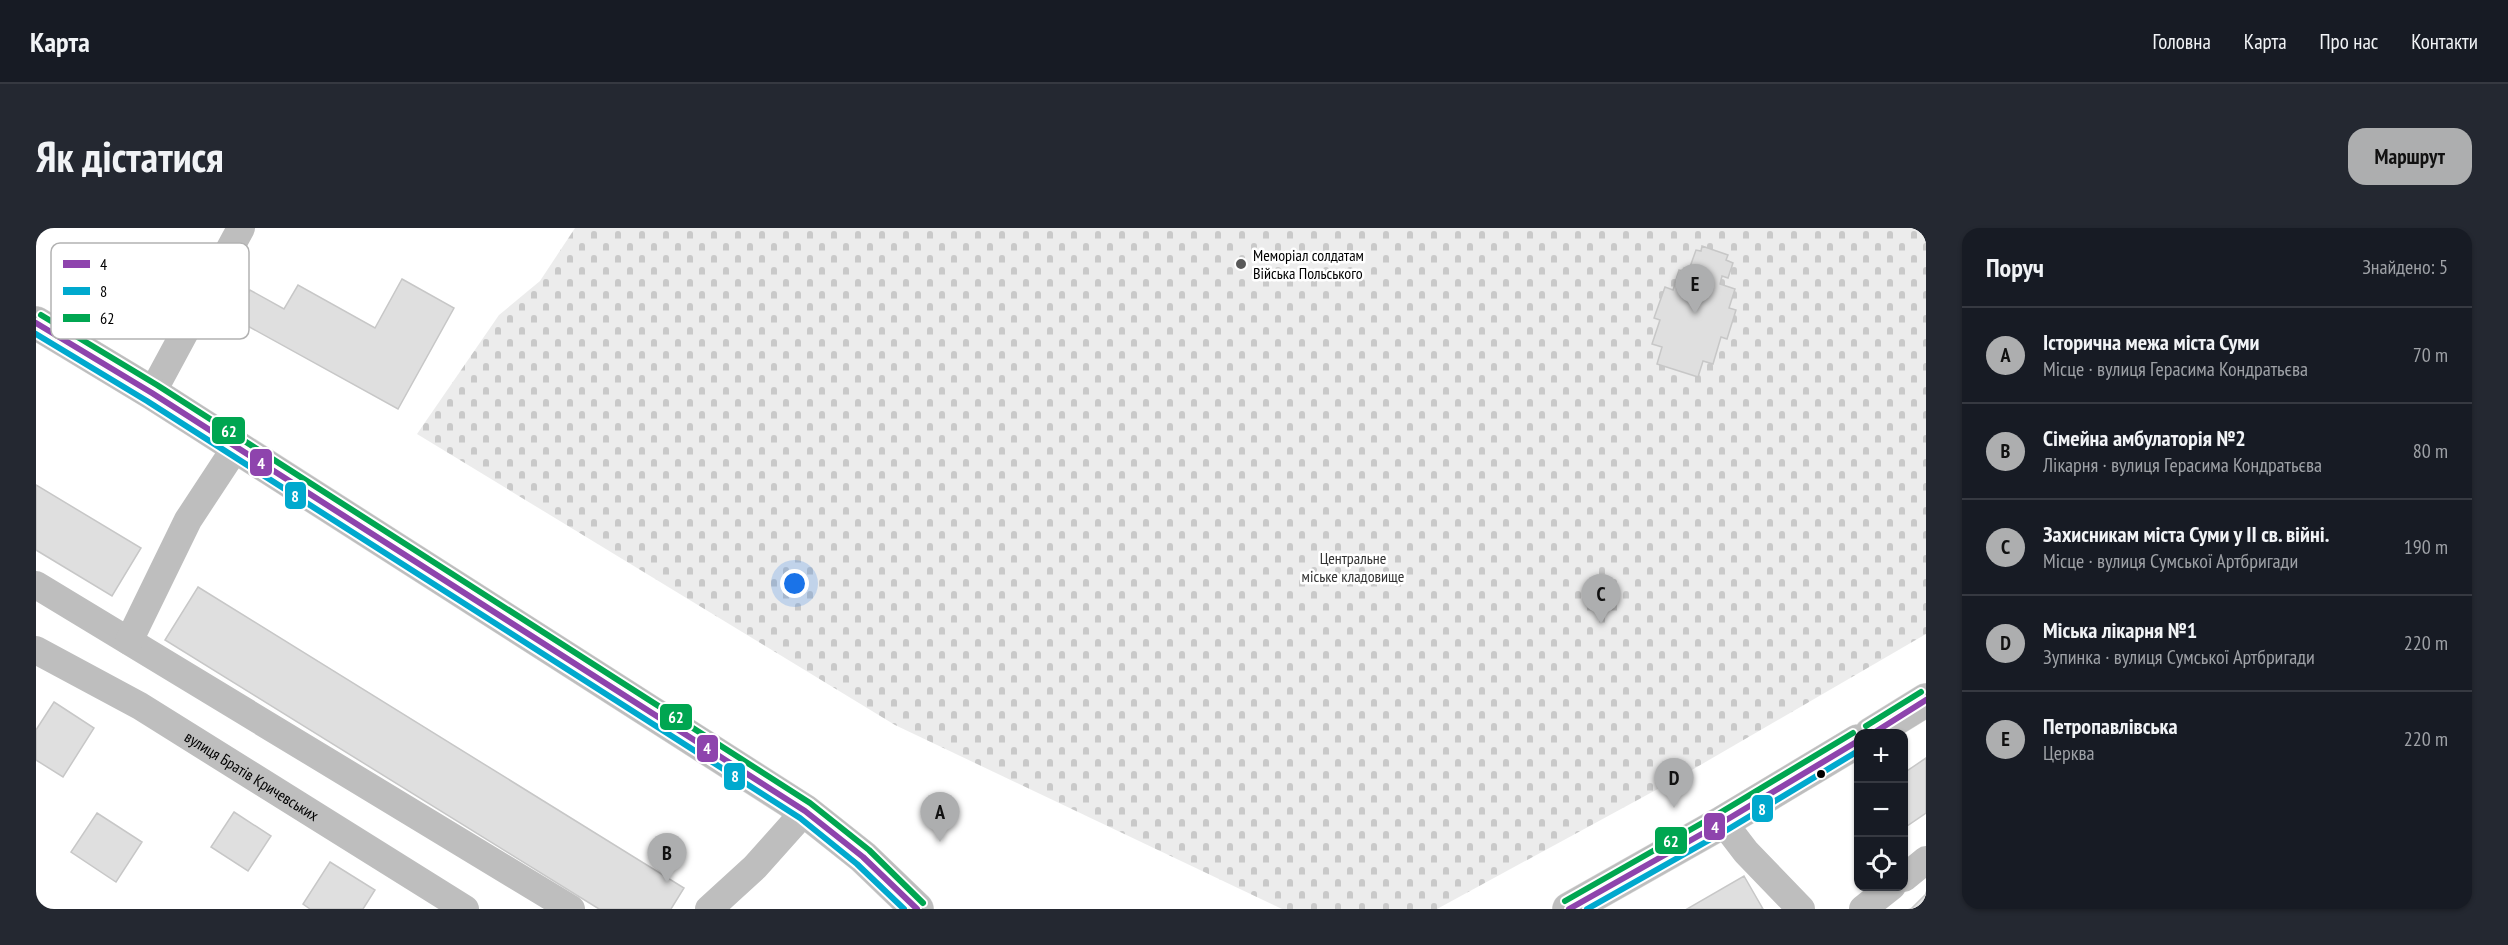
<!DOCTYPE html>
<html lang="uk">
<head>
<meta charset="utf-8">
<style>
	body { margin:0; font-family:"PT Sans Narrow",sans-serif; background:#242831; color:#f1f3f6 }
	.controls { position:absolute; right:18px; bottom:18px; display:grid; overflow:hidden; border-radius:12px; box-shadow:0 2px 4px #0004 }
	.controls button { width:54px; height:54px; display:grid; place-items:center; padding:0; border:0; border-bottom:2px solid #363941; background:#171b24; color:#f1f3f6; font:30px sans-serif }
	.you { position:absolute; left:759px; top:356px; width:21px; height:21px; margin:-15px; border:4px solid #fff; border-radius:50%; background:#1a73e8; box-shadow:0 0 0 9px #1a73e833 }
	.badge { display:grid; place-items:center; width:39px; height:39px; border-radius:50%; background:#adaeaf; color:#111; font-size:20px; font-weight:700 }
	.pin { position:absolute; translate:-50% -50px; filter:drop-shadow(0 2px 3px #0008) }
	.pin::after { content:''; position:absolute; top:32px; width:21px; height:18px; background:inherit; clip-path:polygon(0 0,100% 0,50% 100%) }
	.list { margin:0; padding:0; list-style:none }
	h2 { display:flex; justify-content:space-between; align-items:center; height:78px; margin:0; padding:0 24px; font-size:26px }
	h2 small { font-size:20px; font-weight:400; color:#9ea1a6 }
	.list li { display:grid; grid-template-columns:39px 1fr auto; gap:18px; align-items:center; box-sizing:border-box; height:96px; padding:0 24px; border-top:2px solid #363941 }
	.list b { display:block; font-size:22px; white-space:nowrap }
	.list p { margin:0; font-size:20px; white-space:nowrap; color:#9ea1a6 }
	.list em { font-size:20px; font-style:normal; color:#9ea1a6 }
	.icon { flex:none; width:33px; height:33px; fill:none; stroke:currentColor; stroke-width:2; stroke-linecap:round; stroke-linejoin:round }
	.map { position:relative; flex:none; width:1890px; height:681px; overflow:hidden; border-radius:18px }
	header { display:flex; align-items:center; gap:36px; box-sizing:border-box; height:84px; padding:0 30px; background:#171b24; border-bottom:2px solid #363941 }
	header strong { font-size:28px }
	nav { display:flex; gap:33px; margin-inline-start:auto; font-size:21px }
	.intro { display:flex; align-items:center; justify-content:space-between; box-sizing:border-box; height:144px; padding:0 36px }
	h1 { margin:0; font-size:42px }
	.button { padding:15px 27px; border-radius:18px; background:#adaeaf; color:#111; font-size:21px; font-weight:700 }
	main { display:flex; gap:36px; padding:0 36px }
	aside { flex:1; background:#171b24; border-radius:18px; box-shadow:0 2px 4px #0004 }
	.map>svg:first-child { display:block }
</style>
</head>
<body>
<header>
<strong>Карта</strong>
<nav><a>Головна</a><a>Карта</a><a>Про нас</a><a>Контакти</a></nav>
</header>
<div class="intro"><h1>Як дістатися</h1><a class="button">Маршрут</a></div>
<main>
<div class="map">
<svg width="1890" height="681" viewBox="0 0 1890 681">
	<defs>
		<pattern id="cemetery-stones" width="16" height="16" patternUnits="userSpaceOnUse" patternTransform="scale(1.5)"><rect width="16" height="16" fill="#ececec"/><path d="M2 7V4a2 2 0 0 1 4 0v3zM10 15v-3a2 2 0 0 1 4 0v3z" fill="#c9c9c9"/></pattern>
	</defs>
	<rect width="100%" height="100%" fill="#fff"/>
	<path fill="url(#cemetery-stones)" d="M539 0H1890V406L1642 550 1401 681H1246L859 497 381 206 463 87 504 53Z"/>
	<path fill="#dfdfdf" stroke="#c7c7c7" stroke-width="1.5" d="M1666 18 1692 27 1690 32 1697 35 1692 50 1686 48 1684 56 1699 61 1693 80 1700 82 1691 111 1685 109 1677 136 1667 133 1662 149 1621 136 1626 119 1616 116 1624 92 1618 90 1629 59 1637 62 1643 42 1658 47 1659 40 1654 39 1660 22 1665 23Z
		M366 51 418 80 362 181 199 91 214 62 248 81 262 57 339 100Z
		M0 257 105 320 76 368 0 322Z
		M162 359 648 660 635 681H563L129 412Z
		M18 474 58 500 27 549 0 532V502Z
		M1890 530V585L1868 600V545Z
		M198 584 235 608 212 643 175 619Z
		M61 585 106 614 80 654 35 624Z
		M294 634 339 662 327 681H274L267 676Z
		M1708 648 1727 681H1651Z
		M1890 666V681H1875Z"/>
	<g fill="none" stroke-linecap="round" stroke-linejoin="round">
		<g stroke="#dbdbdb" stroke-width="34">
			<path id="major" d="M0 95 116 165 769 583 827 629 881 681
				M1835 506 1890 472
				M1533 681 1687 594 1822 513"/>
		</g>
		<g stroke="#bebebe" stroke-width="28">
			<path d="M116 165 205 0"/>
			<path d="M0 357 535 681"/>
			<path d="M93 413 152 292 200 219"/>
			<path id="s1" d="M0 422 104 478 429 681"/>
			<path d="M1687 594 1710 624 1765 681"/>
			<path d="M1868 650 1890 632"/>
			<path d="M673 681 719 639 769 583"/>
			<path d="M1827 681 1856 658"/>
		</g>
		<use href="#major" stroke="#bebebe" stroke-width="33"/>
		<g stroke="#fff" stroke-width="10">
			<path id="bus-1" d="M0 95 116 165 769 583 827 629 881 681
				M1836 506 1890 472
				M1533 681 1687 594 1822 513"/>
		</g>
		<g stroke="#fff" stroke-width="10">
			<path id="bus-2" d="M0 106 111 173 764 590 821 636 868 681
				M1551 681 1691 602 1822 523"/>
		</g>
		<g stroke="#fff" stroke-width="10">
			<path id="bus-3" d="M5 87 121 157 774 575 833 622 887 675
				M1830 498 1885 464
				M1529 673 1682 586 1817 505"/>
		</g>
		<use href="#bus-1" stroke="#8e44ad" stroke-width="6"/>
		<use href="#bus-2" stroke="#00a9ce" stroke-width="6"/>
		<use href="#bus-3" stroke="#00a651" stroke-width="6"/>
	</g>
	<circle fill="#595959" stroke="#fff" stroke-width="2" cx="1205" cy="36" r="6"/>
	<circle fill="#000" stroke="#fff" stroke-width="2" cx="1785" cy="546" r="5"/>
	<g text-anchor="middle" stroke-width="5" stroke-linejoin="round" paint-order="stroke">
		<g font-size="16" fill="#000" stroke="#fff" text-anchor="start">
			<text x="1217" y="33">Меморіал солдатам<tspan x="1217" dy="18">Війська Польського</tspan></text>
		</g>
		<g font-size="16" fill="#333" stroke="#fff">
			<text x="1317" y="336">Центральне<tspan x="1317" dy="18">міське кладовище</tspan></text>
		</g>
		<g font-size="16" fill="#000" stroke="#fff">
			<text dy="6" stroke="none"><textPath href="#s1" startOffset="250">вулиця Братів Кричевських</textPath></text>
		</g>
	</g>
	<rect x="15" y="15" width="198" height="96" rx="9" fill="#fff" stroke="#b2b2b2" stroke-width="1.5"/>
	<rect x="27" y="32" width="27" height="8" fill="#8e44ad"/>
	<rect x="27" y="59" width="27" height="8" fill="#00a9ce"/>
	<rect x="27" y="86" width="27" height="8" fill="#00a651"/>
	<g font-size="16" fill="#000">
		<text x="64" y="42">4</text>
		<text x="64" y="69">8</text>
		<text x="64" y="96">62</text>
	</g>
	<g stroke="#fff" stroke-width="2">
		<rect x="175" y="188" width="35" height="29" rx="6" fill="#00a651"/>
		<rect x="213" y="220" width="24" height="29" rx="6" fill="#8e44ad"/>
		<rect x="248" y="253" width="23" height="29" rx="6" fill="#00a9ce"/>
		<rect x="623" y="475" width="34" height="28" rx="6" fill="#00a651"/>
		<rect x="660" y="506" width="23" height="29" rx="6" fill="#8e44ad"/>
		<rect x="687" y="534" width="23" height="29" rx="6" fill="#00a9ce"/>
		<rect x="1715" y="566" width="23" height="29" rx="6" fill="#00a9ce"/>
		<rect x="1667" y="584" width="23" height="29" rx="6" fill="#8e44ad"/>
		<rect x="1618" y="598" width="34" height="29" rx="6" fill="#00a651"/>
	</g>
	<g font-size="16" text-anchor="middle" font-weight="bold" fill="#fff">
		<text x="193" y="209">62</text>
		<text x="225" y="241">4</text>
		<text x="259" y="274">8</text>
		<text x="640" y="495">62</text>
		<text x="671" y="526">4</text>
		<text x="699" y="554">8</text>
		<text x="1726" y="587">8</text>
		<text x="1679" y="605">4</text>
		<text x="1635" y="619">62</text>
	</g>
</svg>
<div class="controls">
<button>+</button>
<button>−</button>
<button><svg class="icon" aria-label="locate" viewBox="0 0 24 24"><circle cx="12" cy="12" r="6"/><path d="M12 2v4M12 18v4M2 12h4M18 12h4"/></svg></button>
</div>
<div class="you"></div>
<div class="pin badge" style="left:904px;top:614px">A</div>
<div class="pin badge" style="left:631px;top:655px">B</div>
<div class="pin badge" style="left:1565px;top:396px">C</div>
<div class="pin badge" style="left:1638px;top:580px">D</div>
<div class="pin badge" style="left:1659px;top:86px">E</div>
</div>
<aside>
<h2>Поруч<small>Знайдено: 5</small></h2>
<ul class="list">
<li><span class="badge">A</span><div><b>Історична межа міста Суми</b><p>Місце · вулиця Герасима Кондратьєва</p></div><em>70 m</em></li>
<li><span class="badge">B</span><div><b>Сімейна амбулаторія №2</b><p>Лікарня · вулиця Герасима Кондратьєва</p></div><em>80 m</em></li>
<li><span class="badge">C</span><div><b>Захисникам міста Суми у ІІ св. війні.</b><p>Місце · вулиця Сумської Артбригади</p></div><em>190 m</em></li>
<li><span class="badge">D</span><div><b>Міська лікарня №1</b><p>Зупинка · вулиця Сумської Артбригади</p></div><em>220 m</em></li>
<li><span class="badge">E</span><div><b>Петропавлівська</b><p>Церква</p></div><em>220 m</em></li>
</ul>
</aside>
</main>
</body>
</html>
